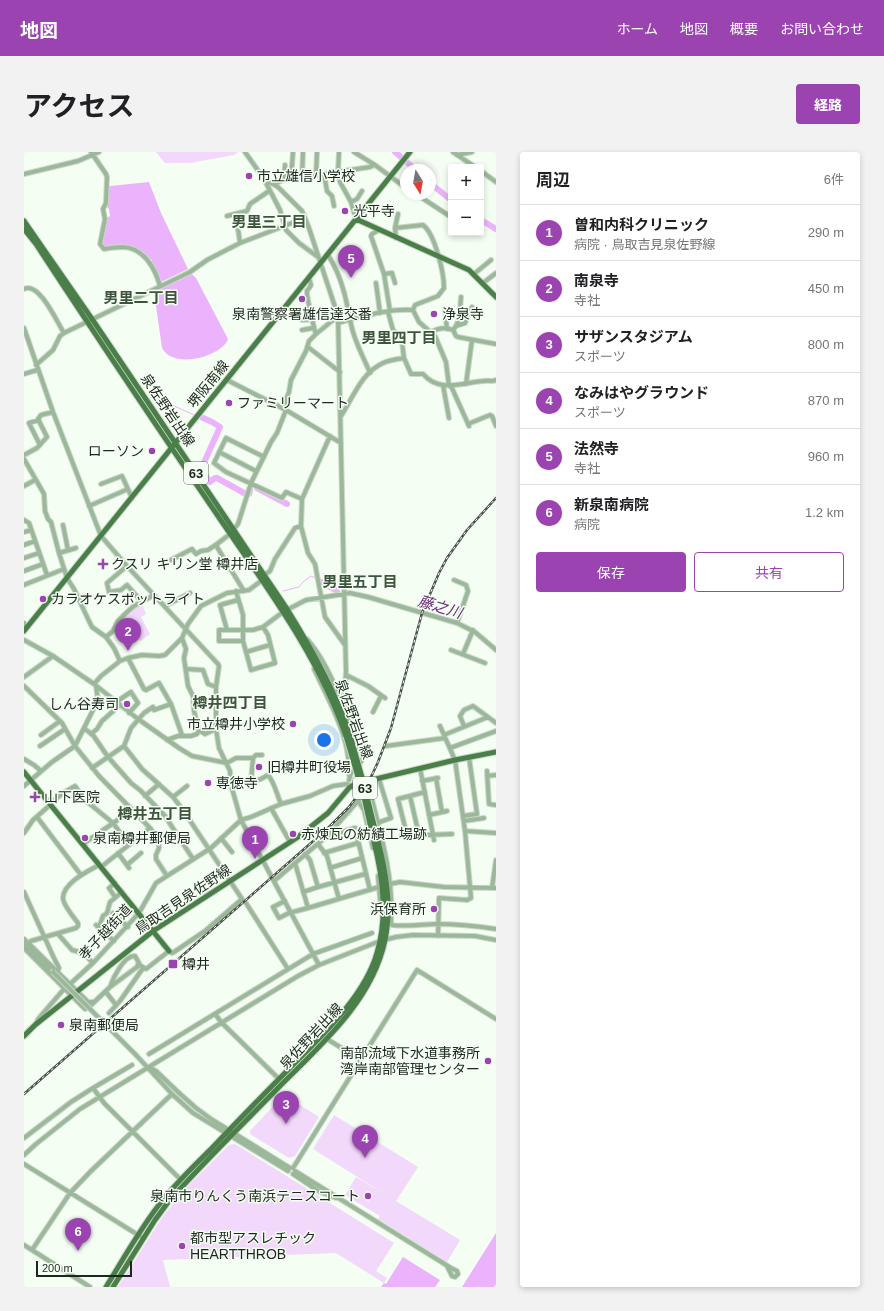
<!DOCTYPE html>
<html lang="ja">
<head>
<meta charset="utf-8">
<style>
	body { margin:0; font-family:Arial,"Noto Sans JP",sans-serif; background:#f2f2f2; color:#202124 }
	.controls { position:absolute; right:12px; top:12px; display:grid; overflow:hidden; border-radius:4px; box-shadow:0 2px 6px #0003 }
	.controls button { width:36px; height:36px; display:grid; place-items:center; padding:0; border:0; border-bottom:1px solid #e0e0e0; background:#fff; color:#202124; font:20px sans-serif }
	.compass { position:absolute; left:376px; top:12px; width:36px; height:36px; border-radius:50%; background:#fff; box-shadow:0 2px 6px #0003; rotate:169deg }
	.scale { position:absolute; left:12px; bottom:10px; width:96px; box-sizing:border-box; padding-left:4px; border:2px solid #1e271d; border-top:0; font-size:11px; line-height:14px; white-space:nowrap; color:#1e271d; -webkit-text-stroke:3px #f4fef3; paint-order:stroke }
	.you { position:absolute; left:300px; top:588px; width:14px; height:14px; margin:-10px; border:3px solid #fff; border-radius:50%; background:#1a73e8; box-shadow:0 0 0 6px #1a73e833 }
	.badge { display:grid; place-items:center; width:26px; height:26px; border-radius:50%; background:#9b44b1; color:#fff; font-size:13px; font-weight:700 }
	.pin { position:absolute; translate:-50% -33px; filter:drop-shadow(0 1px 2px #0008) }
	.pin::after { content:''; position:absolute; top:21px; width:14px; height:12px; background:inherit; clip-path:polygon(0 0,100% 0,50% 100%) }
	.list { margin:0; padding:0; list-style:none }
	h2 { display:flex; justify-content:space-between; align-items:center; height:52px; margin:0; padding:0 16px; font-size:17px }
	h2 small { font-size:13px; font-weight:400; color:#757577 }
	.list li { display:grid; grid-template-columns:26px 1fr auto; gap:12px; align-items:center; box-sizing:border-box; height:56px; padding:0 16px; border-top:1px solid #e0e0e0 }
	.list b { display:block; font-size:15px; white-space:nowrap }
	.list p { margin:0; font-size:13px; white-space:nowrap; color:#757577 }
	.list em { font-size:13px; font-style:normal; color:#757577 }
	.actions { display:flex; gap:8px; padding:12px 16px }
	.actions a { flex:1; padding:9px 0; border:1px solid #9b44b1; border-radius:4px; text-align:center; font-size:14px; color:#9b44b1 }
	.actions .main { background:#9b44b1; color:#fff }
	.map { position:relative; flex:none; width:472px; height:1135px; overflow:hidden; border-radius:4px }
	header { display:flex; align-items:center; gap:24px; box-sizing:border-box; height:56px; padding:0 20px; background:#9b44b1; color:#fff }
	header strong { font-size:19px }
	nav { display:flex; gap:22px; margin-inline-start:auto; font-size:14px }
	.intro { display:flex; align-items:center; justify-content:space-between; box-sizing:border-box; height:96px; padding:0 24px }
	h1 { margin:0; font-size:28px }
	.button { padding:10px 18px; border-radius:4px; background:#9b44b1; color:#fff; font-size:14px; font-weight:700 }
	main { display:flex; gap:24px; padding:0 24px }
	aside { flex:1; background:#fff; border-radius:4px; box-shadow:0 2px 6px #0003 }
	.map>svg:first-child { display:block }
</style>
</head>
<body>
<header>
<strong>地図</strong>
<nav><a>ホーム</a><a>地図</a><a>概要</a><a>お問い合わせ</a></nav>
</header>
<div class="intro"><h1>アクセス</h1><a class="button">経路</a></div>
<main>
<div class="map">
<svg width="472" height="1135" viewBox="0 0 472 1135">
	<rect width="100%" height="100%" fill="#f4fef3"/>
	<path fill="#f2d8fa" d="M132 0H214L210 3 166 11H141Z
		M118 452 122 462 117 465 126 482 117 489 92 476C97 465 108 458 118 452Z
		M257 949H270L295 965 271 1004 265 1006 226 982V979L252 951Z
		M310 963 394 1015 372 1049 436 1088 423 1110 354 1067 356 1064 321 1043 332 1025 367 1046 289 997Z
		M211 992 370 1091 352 1119 363 1126 360 1131 312 1101 139 1108 146 1135H94L139 1064 160 1038 205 993Z"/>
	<path fill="#ebb3fb" d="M125 30 137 61 164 117 137 130 127 107 114 98 104 94 98 93 81 95 78 91 83 66 86 64 85 57 83 55V36L86 34Z
		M167 121 172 126 203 185 204 188C194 206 149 217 138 196L130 140Z
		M472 1081V1135H438Z
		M379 1105 416 1128 411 1135H357L360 1131 362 1132Z"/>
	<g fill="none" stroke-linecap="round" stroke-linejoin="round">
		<path stroke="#ebb3fb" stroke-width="1" d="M132 249 148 253 170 263
			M259 439 275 435 279 430 287 424 291 426"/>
		<path stroke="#ebb3fb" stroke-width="6" d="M371 0 392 18
			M406 31 427 48
			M457 68 472 77
			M177 265 188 270 196 275 178 315 177 317 186 330 191 326H193L222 342H225L226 338
			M233 336 263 352
			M297 430 313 439"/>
		<g stroke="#cdd7cc" stroke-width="6">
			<path id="minor" d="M67 0 82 22 83 25 82 51 79 57 81 67 76 92 80 97C86 96 93 95 99 95 120 96 131 116 136 134
				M221 0 240 27 254 35 278 59 285 76 314 164 322 520 320 552 338 608 336 611 327 621 325 628
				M315 0 314 19 316 30 327 50 332 67
				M330 0 351 13 382 36
				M429 0 451 15
				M433 3 448 0
				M457 19 472 30
				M0 22 54 9 75 0
				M300 22 303 39 308 44 310 54
				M292 23 293 0
				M278 26 279 0
				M240 27 256 58 262 78 275 91 294 105
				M267 27 269 0
				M260 28 261 13
				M249 32 260 28 346 15 351 13
				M392 42 427 65
				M327 50 333 47 338 39
				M212 63 216 91
				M203 64 223 59 226 52 245 39
				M371 76 399 73C411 82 420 121 420 136L414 144 391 153 389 158
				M355 78 348 82 347 84 360 122 368 121 371 131
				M372 86 371 76 374 62
				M304 103C318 125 322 146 327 172 330 189 340 206 346 221
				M360 122 366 159
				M450 122 467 108
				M285 126 287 133C287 134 284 137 283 139 282 142 290 177 292 182
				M352 131 356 161
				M459 131 472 121
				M0 137C15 129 33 170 40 181
				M389 158 395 170 411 184 422 210 425 234
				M421 159 423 177
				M364 160 369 178 375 183 378 190 380 206
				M278 168 288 167
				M314 171C334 165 369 156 389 158
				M432 174 441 171 448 155
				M0 176 29 260 77 384 103 414 194 512 195 514 192 535V577L195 596 206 619 207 633 217 668 295 813
				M278 178 289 176
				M429 178C437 170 436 155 437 145
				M407 180C414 176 422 175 429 178L432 184 434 185 472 192
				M284 195 316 220
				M12 213 29 198 36 184 40 181 166 120 183 108 216 91 281 66
				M0 222 13 218
				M203 228 262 258 317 291
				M442 232 448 188
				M419 233 425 266
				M427 234 445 274
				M317 264C329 246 337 221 359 211 365 208 373 207 380 206L387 222H399C415 241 438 231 459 229 464 228 468 230 472 228
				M15 268 5 271 16 293
				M444 272 466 263 468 264 472 274
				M306 284 278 347 277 374 284 401 291 412 301 465 321 493
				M195 300 232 319
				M0 303 13 296 23 285 14 267 17 263 29 260
				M240 305 202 286 190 311 202 320 258 346 262 340 278 347
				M0 307 20 342 21 359 24 367 27 370 35 401 43 426 50 437 65 469 68 475 82 485 90 496 96 509
				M77 332 98 324 108 346
				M0 334 11 328
				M65 354 104 337
				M0 368 5 371 23 423
				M39 373 44 398
				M0 380 7 378
				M193 392V395L220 439
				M0 393 11 389
				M35 401 52 396
				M0 406 15 401
				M147 408 168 397 172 402 177 399 184 398 193 392 206 382 214 372 227 331 247 290 253 281 262 258 261 250 265 240 267 228 282 199 285 189 292 182 314 164
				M103 414 83 431 85 440 97 438 103 433 118 450
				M0 419 19 412
				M240 423 246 419 251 407 271 376 277 374
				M430 428 442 433 444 439 433 471
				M0 433 40 417
				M212 439 219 463V489L227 518 251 511 244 483 239 475
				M141 454 166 441
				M0 471 2 477
				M203 478 196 453 214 448
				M82 485 89 479 94 469 102 461 110 454 130 443
				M158 486 162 497 160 506 164 534 169 544 170 559 175 578 181 582 192 577
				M283 487C299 505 308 528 319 550
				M0 488 29 504 70 532 114 567 155 596 168 604 203 611 212 606H229L232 603H238
				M219 489H195V478H229L239 475 259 460 282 448 326 441 344 445 433 471 451 480 472 498
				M427 498 461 511
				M222 500 246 493
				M439 502 449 478
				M104 506 120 537 122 538 135 531 147 552 158 583
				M162 517 179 518 184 532 192 535
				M290 517C301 540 319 574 323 598 325 607 325 615 325 623
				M322 523 344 534 361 546
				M0 525 29 504
				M70 532 77 524 96 509 104 506 118 503 135 504 141 503 158 486 164 472 177 454 203 441 225 438 237 429
				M0 534 38 571 51 594 75 624 126 676 134 686 135 696 132 703V707L143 724
				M92 550 107 540 114 551 105 561
				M349 560 357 544
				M440 574 436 564 440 558 449 554 472 571
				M61 577 69 583 84 605 107 631 117 639 141 664 169 707
				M67 582 73 577 78 569 96 553
				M17 583 36 569
				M420 583 464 565
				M143 588 154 584H167L173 582 175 578
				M16 594 41 577
				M100 594 118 617 149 645 159 658 218 747 181 779 150 800 148 801 145 799 122 817 114 812
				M362 594 421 586
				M426 596 472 579
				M229 606 227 630 237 627 244 623C250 629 253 643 257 652
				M0 607 10 613 17 619
				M68 616 100 594 107 576 120 561 129 555 130 558 147 552
				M396 616 410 688
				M463 619 465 652 472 653
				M463 624 472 623
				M412 626 418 660
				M398 629 414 626
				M0 634 28 610 51 594 74 548 72 534
				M345 636C356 680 370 724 367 770L368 773C374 775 403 772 412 772 432 772 452 774 472 777
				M121 644 135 632
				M386 644 395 683
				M149 645 163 634
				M334 649 340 658 349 696
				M26 652 39 641 51 634 61 648 89 671 105 693
				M247 656 266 690
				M405 663 423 659
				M439 664 453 662 445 605
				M13 665 57 723
				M440 669 460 666
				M353 671 367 666 355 627
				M441 679 472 681
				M0 681 9 668 26 653
				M383 683 374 647 401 640
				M304 684 331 676 346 738
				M377 684 428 682
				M197 686 208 700
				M59 692 108 658
				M294 692 303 704 315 747
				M94 701 105 716
				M300 701 334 691
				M281 702 286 708 294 735 341 722
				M271 711 284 756
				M103 713 117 701
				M77 715 126 676
				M306 716 338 706
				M354 724 357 757
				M250 729 303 684 334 649 348 632 350 628
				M91 731 85 736 91 745
				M366 732 376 730 420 735 472 736
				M468 736 472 708
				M0 740 29 804 35 816 33 820
				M279 740 294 735
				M261 749 249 755 255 766 265 761 284 756 355 735
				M222 751 264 817
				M89 761 104 775
				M72 773 90 789
				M75 775 79 764 83 761 86 750 98 740
				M34 782 48 798 59 801 69 811
				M414 784 415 746 443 748 447 746 441 679 431 608 416 574
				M0 787 64 850H70
				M0 792 25 817
				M5 792 7 789 52 776 54 774V771C50 766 39 752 39 746 39 731 64 719 75 713
				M0 796 61 857 65 855 86 835 113 815 115 811 111 804C100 803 89 826 86 835
				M46 832 69 811 115 761 132 731 187 696 217 668 227 665 257 652 286 644 309 634 323 632 328 634
				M82 840 92 853
				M85 861 96 849 119 816
				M191 862 198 871 255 927
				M12 871 15 866 40 837
				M303 887 337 908
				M125 902 289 802 348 781
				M112 903 148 942 169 961 264 1019
				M125 915 132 919 154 940 172 956 187 967 266 1016
				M69 936 108 913
				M0 986 47 950 69 936 80 951 157 1028
				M0 1003 12 992 56 957 274 824 295 813 356 789 372 785 389 783 451 784 472 788
				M0 1012 119 1086
				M269 1016 393 818 472 867
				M271 1019 427 1116 433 1119 434 1122 431 1125 428 1124 423 1114
				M269 1022 296 1040 312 1046
				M0 1093 66 1135
				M8 1098 46 1041 67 1019 148 942"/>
		</g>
		<g stroke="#cdd7cc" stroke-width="7">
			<path id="major" d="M332 67 445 118 472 145
				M0 69 68 167 263 457C288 497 311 538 326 583
				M0 77 12 92C71 182 131 272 192 361 240 432 294 502 322 584
				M0 479 386 0
				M0 620 145 799
				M0 884 11 873 129 779 274 685 304 661 325 636 331 632 431 608 472 600
				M82 1135C100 1106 117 1075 138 1049 153 1030 170 1014 186 998 211 972 235 947 260 922 293 888 340 847 353 801 364 764 359 726 350 690
				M89 1135 131 1068 145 1049C179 1011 215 976 250 940 293 896 348 851 361 788 368 755 362 721 354 689"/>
		</g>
		<use href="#minor" stroke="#9cb89a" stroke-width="4"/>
		<use href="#major" stroke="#4b7f4a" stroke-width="5"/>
		<g stroke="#4a5349" stroke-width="2.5">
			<path id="rail" d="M0 942 303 677 325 655 340 635 348 623 354 610 367 576 398 461 415 421 423 406 443 378 472 346"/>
		</g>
		<use href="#rail" stroke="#f4fef3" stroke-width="1" stroke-dasharray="3" stroke-linecap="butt"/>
		<g stroke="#cdd7cc" stroke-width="6" stroke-linecap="butt">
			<path id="minor-bridge" d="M29 820 112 903"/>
		</g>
		<g stroke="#cdd7cc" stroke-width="7" stroke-linecap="butt">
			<path id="major-bridge" d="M326 583 339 629 354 689
				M322 584 340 645 350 690"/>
		</g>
		<use href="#minor-bridge" stroke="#9cb89a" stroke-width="4"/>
		<use href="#major-bridge" stroke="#4b7f4a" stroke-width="5"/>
	</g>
	<g fill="#9b44b1" stroke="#f4fef3" stroke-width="1.5">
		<circle cx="225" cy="24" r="4"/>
		<circle cx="321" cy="59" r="4"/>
		<circle cx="278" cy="147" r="4"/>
		<circle cx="410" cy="162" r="4"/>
		<circle cx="205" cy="251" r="4"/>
		<circle cx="128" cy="299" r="4"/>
		<path d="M77 406h4v4h4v4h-4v4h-4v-4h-4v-4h4z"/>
		<circle cx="19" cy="447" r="4"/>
		<circle cx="103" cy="552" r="4"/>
		<circle cx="269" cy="572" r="4"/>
		<circle cx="235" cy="615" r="4"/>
		<circle cx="184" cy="631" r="4"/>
		<path d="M9 639h4v4h4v4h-4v4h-4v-4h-4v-4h4z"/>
		<circle cx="269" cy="682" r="4"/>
		<circle cx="61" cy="686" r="4"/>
		<circle cx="410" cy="757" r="4"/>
		<rect x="144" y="807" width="10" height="10" rx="2"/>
		<circle cx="37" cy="873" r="4"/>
		<circle cx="464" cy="909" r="4"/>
		<circle cx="344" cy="1044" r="4"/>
		<circle cx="158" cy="1094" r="4"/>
	</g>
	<g text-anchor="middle" stroke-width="3" stroke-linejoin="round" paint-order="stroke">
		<g fill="#f4fef3" stroke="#5e685d" stroke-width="1">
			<rect x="160" y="310" width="24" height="22" rx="3"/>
			<rect x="329" y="625" width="24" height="22" rx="3"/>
		</g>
		<g font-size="13" font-weight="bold" fill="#1e271d">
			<text x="172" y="326">63</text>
			<text x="341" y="641">63</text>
		</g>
		<g font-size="14" fill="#1e271d" stroke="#f4fef3" text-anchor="start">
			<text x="233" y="29">市立雄信小学校</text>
			<text x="329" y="64">光平寺</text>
			<text x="278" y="167" text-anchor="middle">泉南警察署雄信達交番</text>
			<text x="418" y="167">浄泉寺</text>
			<text x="213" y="256">ファミリーマート</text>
			<text x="120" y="304" text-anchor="end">ローソン</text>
			<text x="87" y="417">クスリ キリン堂 樽井店</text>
			<text x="27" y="452">カラオケスポットライト</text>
			<text x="95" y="557" text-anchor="end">しん谷寿司</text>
			<text x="261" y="577" text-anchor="end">市立樽井小学校</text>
			<text x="243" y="620">旧樽井町役場</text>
			<text x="192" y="636">専徳寺</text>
			<text x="20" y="650">山下医院</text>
			<text x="277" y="687">赤煉瓦の紡績工場跡</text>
			<text x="69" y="691">泉南樽井郵便局</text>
			<text x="402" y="762" text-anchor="end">浜保育所</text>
			<text x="158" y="817">樽井</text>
			<text x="45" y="878">泉南郵便局</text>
			<text x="456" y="906" text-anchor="end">南部流域下水道事務所<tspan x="456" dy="16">湾岸南部管理センター</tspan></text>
			<text x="336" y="1049" text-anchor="end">泉南市りんくう南浜テニスコート</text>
			<text x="166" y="1091">都市型アスレチック<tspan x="166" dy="16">HEARTTHROB</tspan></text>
		</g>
		<g font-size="14" fill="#1e271d" stroke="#f4fef3">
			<text transform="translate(184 232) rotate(-51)" y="5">堺阪南線</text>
			<text transform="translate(144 258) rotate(56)" y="5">泉佐野岩出線</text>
			<text transform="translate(330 567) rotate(70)" y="5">泉佐野岩出線</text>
			<text transform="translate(159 747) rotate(-34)" y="5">鳥取吉見泉佐野線</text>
			<text transform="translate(81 780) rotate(-47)" y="5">孝子越街道</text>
			<text transform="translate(287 884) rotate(-47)" y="5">泉佐野岩出線</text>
		</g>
		<g font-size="15" font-weight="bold" fill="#3f543e" stroke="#f4fef3">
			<text x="245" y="75">男里三丁目</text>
			<text x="117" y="151">男里二丁目</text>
			<text x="375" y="191">男里四丁目</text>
			<text x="336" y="435">男里五丁目</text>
			<text x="206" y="556">樽井四丁目</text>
			<text x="131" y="667">樽井五丁目</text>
		</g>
		<g font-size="15" font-style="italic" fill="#6c2a7d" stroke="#f4fef3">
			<text transform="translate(416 455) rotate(17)" y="5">藤之川</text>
		</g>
	</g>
</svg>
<div class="controls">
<button>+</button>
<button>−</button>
</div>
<svg class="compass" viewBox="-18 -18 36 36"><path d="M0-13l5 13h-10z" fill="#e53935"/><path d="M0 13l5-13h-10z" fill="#757577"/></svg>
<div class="scale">200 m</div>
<div class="you"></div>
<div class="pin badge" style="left:231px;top:707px">1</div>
<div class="pin badge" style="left:104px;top:499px">2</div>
<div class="pin badge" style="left:262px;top:972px">3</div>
<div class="pin badge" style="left:341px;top:1006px">4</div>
<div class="pin badge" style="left:327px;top:126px">5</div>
<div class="pin badge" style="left:54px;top:1099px">6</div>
</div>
<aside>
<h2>周辺<small>6件</small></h2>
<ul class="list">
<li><span class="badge">1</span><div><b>曽和内科クリニック</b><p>病院 · 鳥取吉見泉佐野線</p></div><em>290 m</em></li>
<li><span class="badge">2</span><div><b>南泉寺</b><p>寺社</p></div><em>450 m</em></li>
<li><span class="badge">3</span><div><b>サザンスタジアム</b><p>スポーツ</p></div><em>800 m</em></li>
<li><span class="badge">4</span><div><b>なみはやグラウンド</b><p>スポーツ</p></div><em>870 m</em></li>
<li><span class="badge">5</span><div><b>法然寺</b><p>寺社</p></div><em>960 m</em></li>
<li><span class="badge">6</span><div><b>新泉南病院</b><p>病院</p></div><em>1.2 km</em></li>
</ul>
<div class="actions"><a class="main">保存</a><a>共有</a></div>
</aside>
</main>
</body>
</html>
